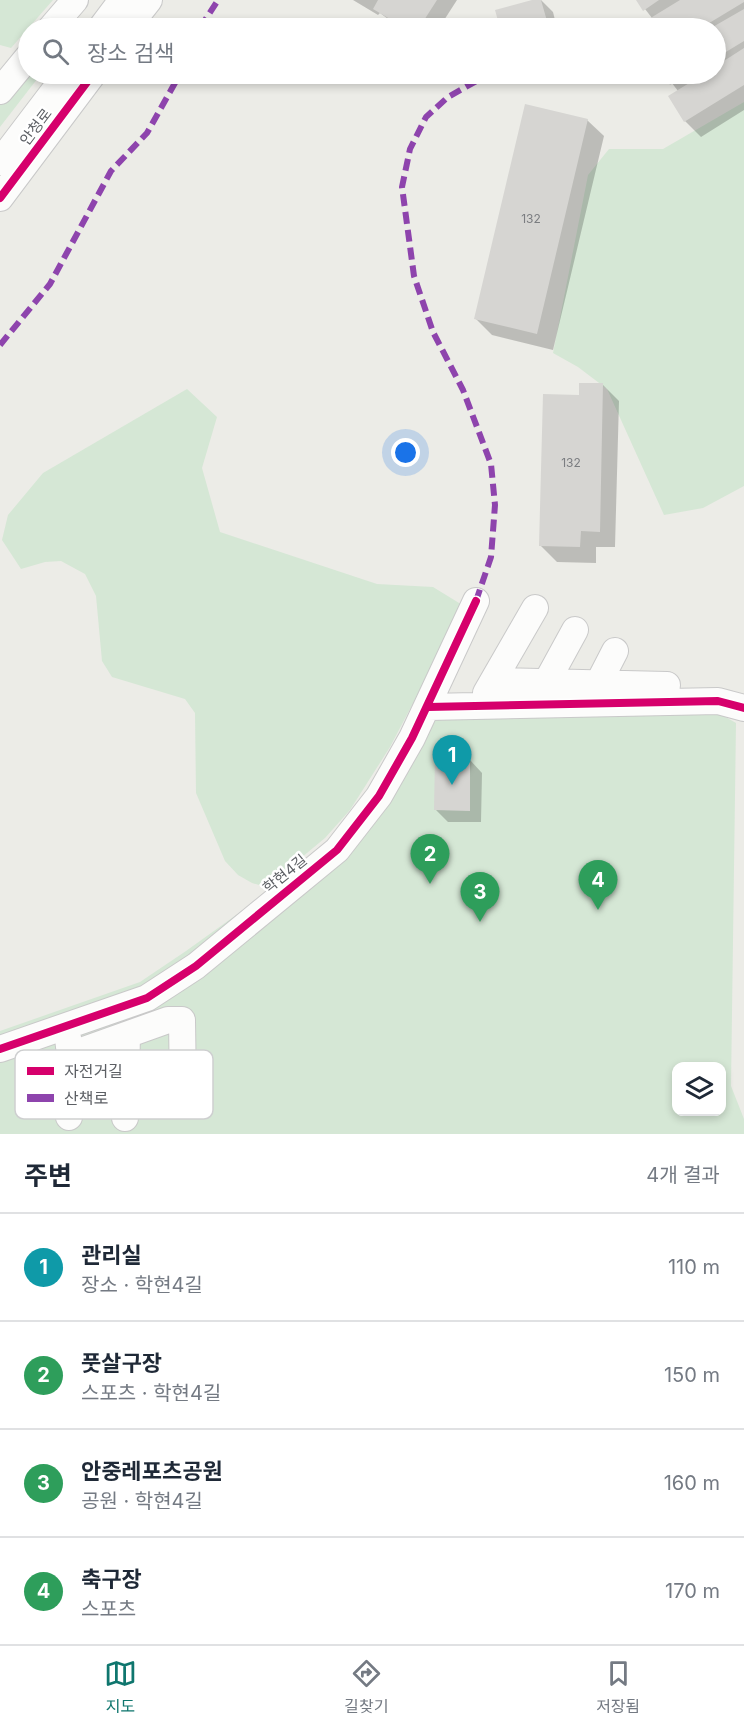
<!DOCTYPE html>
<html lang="ko">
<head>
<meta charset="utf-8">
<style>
	body { margin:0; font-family:Inter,"Noto Sans KR",sans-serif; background:#f6f6f7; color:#1f2937 }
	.controls { position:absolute; right:18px; bottom:18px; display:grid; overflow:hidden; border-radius:12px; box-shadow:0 3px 9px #0003 }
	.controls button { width:54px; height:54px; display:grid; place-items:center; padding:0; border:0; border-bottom:2px solid #e0e1e3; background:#fff; color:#1f2937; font:30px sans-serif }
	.you { position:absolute; left:406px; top:453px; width:21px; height:21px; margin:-15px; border:4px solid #fff; border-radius:50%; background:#1a73e8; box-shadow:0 0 0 9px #1a73e833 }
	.badge { display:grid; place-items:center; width:39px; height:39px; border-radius:50%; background:#0f766e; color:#fff; font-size:20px; font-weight:700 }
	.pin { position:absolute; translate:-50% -50px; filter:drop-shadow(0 2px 3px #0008) }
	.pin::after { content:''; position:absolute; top:32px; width:21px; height:18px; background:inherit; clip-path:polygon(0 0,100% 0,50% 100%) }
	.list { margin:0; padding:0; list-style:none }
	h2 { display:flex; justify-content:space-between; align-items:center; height:78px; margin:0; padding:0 24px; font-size:26px }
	h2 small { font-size:20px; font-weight:400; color:#747a83 }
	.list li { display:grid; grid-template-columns:39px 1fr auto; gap:18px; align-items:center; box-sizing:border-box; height:108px; padding:0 24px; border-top:2px solid #e0e1e3 }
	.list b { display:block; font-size:22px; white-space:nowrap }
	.list p { margin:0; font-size:20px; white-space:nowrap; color:#747a83 }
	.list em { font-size:20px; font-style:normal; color:#747a83 }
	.icon { flex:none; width:33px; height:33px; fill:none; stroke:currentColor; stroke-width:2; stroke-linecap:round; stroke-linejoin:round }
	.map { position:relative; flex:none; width:744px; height:1134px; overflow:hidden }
	.search { position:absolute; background:#fff; box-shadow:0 3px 9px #0003; left:18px; right:18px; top:18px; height:66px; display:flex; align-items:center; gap:15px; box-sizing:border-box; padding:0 21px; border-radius:33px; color:#747a83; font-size:22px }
	.sheet { height:510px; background:#fff }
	nav { display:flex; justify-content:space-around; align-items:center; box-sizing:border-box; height:84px; border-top:2px solid #e0e1e3; background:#fff; font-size:16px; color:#747a83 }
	nav a { display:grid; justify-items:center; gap:3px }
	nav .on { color:#0f766e }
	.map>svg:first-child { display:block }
</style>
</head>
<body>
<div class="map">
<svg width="744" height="1134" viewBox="0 0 744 1134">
	<rect width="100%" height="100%" fill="#ecece7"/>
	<path fill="#d5e7d5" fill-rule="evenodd" d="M0 0H53L11 48 0 45Z
		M28 74H41L0 127V102Z
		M744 102V486L703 508 664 515 607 389 578 367 553 353 588 175 609 149H663Z
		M187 389 217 417 202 468 220 532 377 584 433 587 464 606 390 747 350 810 325 838 266 887 252 883 238 875 225 861 196 793 195 713 185 699 112 677 102 661 96 596 85 574 61 561 45 562 21 569 2 540 8 515 43 473Z
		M412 712H623L722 715 736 723 731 1086 744 1119V1134H0V1031L140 982 186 951 268 892 326 842 354 810 392 751ZM676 1066H722V1112H676Z"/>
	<path fill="#0003" d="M353 0H457L439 28H400L380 13 378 15Z
		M541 0 553 12 557 28H502L497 11Z
		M638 0H744V110L701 137 685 121 678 91 665 74H716V28H649L646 23 652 18Z
		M587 120 604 136 553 350 492 335 476 319Z
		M603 385 619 401 615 547H596V563L557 562 541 546Z
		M470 760 482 773 481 822H448L436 810Z"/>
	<path fill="#d6d5d2" d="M378 0H437L419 28H405L373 9Z
		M532 0H541L549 28H500L495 10Z
		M636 0H659L643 11Z
		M680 0H744V2L701 28H648L644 22Z
		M744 9V41L716 58V28H711Z
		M744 48V85L684 122 668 96 704 74H716V66Z
		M663 74H689L670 85Z
		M525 104 588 119 537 334 474 319Z
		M579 383H603L600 532 581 531 580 547 539 546 543 394 579 395Z
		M435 758 470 759V811L434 810Z"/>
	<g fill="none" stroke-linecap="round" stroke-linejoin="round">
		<g stroke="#c9c9c9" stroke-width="28">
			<path id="minor" d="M51 28 75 0
				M101 28 122 0
				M127 28 149 0
				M0 91 28 57
				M0 162 67 74
				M0 198 93 74
				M493 681 667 685
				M546 683 575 630
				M598 684 615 651
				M486 693 535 608
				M428 707 718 701 744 708
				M68 1038 70 1055 69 1117
				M0 1049 147 998 196 966 337 850 379 796 412 738 476 601
				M70 1055 168 1020H182L183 1090
				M125 1118 127 1036"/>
		</g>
		<use href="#minor" stroke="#fcfcfb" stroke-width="26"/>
		<path stroke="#8e44ad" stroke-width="6" stroke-dasharray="12 6" stroke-linecap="butt" d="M200 28 218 0
			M0 345 50 284 111 171 147 133 180 74
			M476 601 491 557 495 505 491 464 463 390 433 332 414 276 402 187 410 149 426 117 448 97 489 74"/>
		<g stroke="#fff" stroke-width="11">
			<path id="cycleway" d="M0 198 93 74
				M428 707 718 701 744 708
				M0 1049 147 998 196 966 337 850 379 796 412 738 476 601"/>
		</g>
		<use href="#cycleway" stroke="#d6006c" stroke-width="8"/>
	</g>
	<g text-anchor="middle" stroke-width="5" stroke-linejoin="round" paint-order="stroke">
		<g font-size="12" fill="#7b7d80">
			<text x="531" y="223">132</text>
			<text x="571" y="467">132</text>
		</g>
		<g font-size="15" fill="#5c5f64" stroke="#fff">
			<text transform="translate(36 127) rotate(-53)" y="5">안청로</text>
			<text transform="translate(285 874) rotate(-39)" y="5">학현4길</text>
		</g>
	</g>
	<rect x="15" y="1050" width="198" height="69" rx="9" fill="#fff" stroke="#cecfd0" stroke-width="1.5"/>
	<rect x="27" y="1067" width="27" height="8" fill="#d6006c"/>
	<rect x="27" y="1094" width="27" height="8" fill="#8e44ad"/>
	<g font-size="16" fill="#5c5f64">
		<text x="64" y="1077">자전거길</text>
		<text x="64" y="1104">산책로</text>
	</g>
</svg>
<div class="controls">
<button><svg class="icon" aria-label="layers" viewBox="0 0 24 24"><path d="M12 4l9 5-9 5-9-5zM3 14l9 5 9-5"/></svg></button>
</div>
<div class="you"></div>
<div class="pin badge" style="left:452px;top:785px;background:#0f9aa8">1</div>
<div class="pin badge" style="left:430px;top:884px;background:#2e9e5b">2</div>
<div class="pin badge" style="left:480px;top:922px;background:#2e9e5b">3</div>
<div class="pin badge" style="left:598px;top:910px;background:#2e9e5b">4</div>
<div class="search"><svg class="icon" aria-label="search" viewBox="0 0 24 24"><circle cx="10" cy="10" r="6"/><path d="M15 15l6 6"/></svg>장소 검색</div>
</div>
<section class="sheet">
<h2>주변<small>4개 결과</small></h2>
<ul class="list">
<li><span class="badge" style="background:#0f9aa8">1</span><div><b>관리실</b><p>장소 · 학현4길</p></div><em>110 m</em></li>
<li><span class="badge" style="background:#2e9e5b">2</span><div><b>풋살구장</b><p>스포츠 · 학현4길</p></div><em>150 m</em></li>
<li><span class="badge" style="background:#2e9e5b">3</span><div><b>안중레포츠공원</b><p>공원 · 학현4길</p></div><em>160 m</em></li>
<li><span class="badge" style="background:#2e9e5b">4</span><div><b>축구장</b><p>스포츠</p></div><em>170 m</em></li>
</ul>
</section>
<nav>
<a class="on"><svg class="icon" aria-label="map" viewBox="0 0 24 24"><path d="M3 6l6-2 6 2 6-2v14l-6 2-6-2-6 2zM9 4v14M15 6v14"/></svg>지도</a>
<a><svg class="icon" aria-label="directions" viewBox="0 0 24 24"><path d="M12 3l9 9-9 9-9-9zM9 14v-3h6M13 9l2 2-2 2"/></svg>길찾기</a>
<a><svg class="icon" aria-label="saved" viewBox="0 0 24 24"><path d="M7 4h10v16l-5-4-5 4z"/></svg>저장됨</a>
</nav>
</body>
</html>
